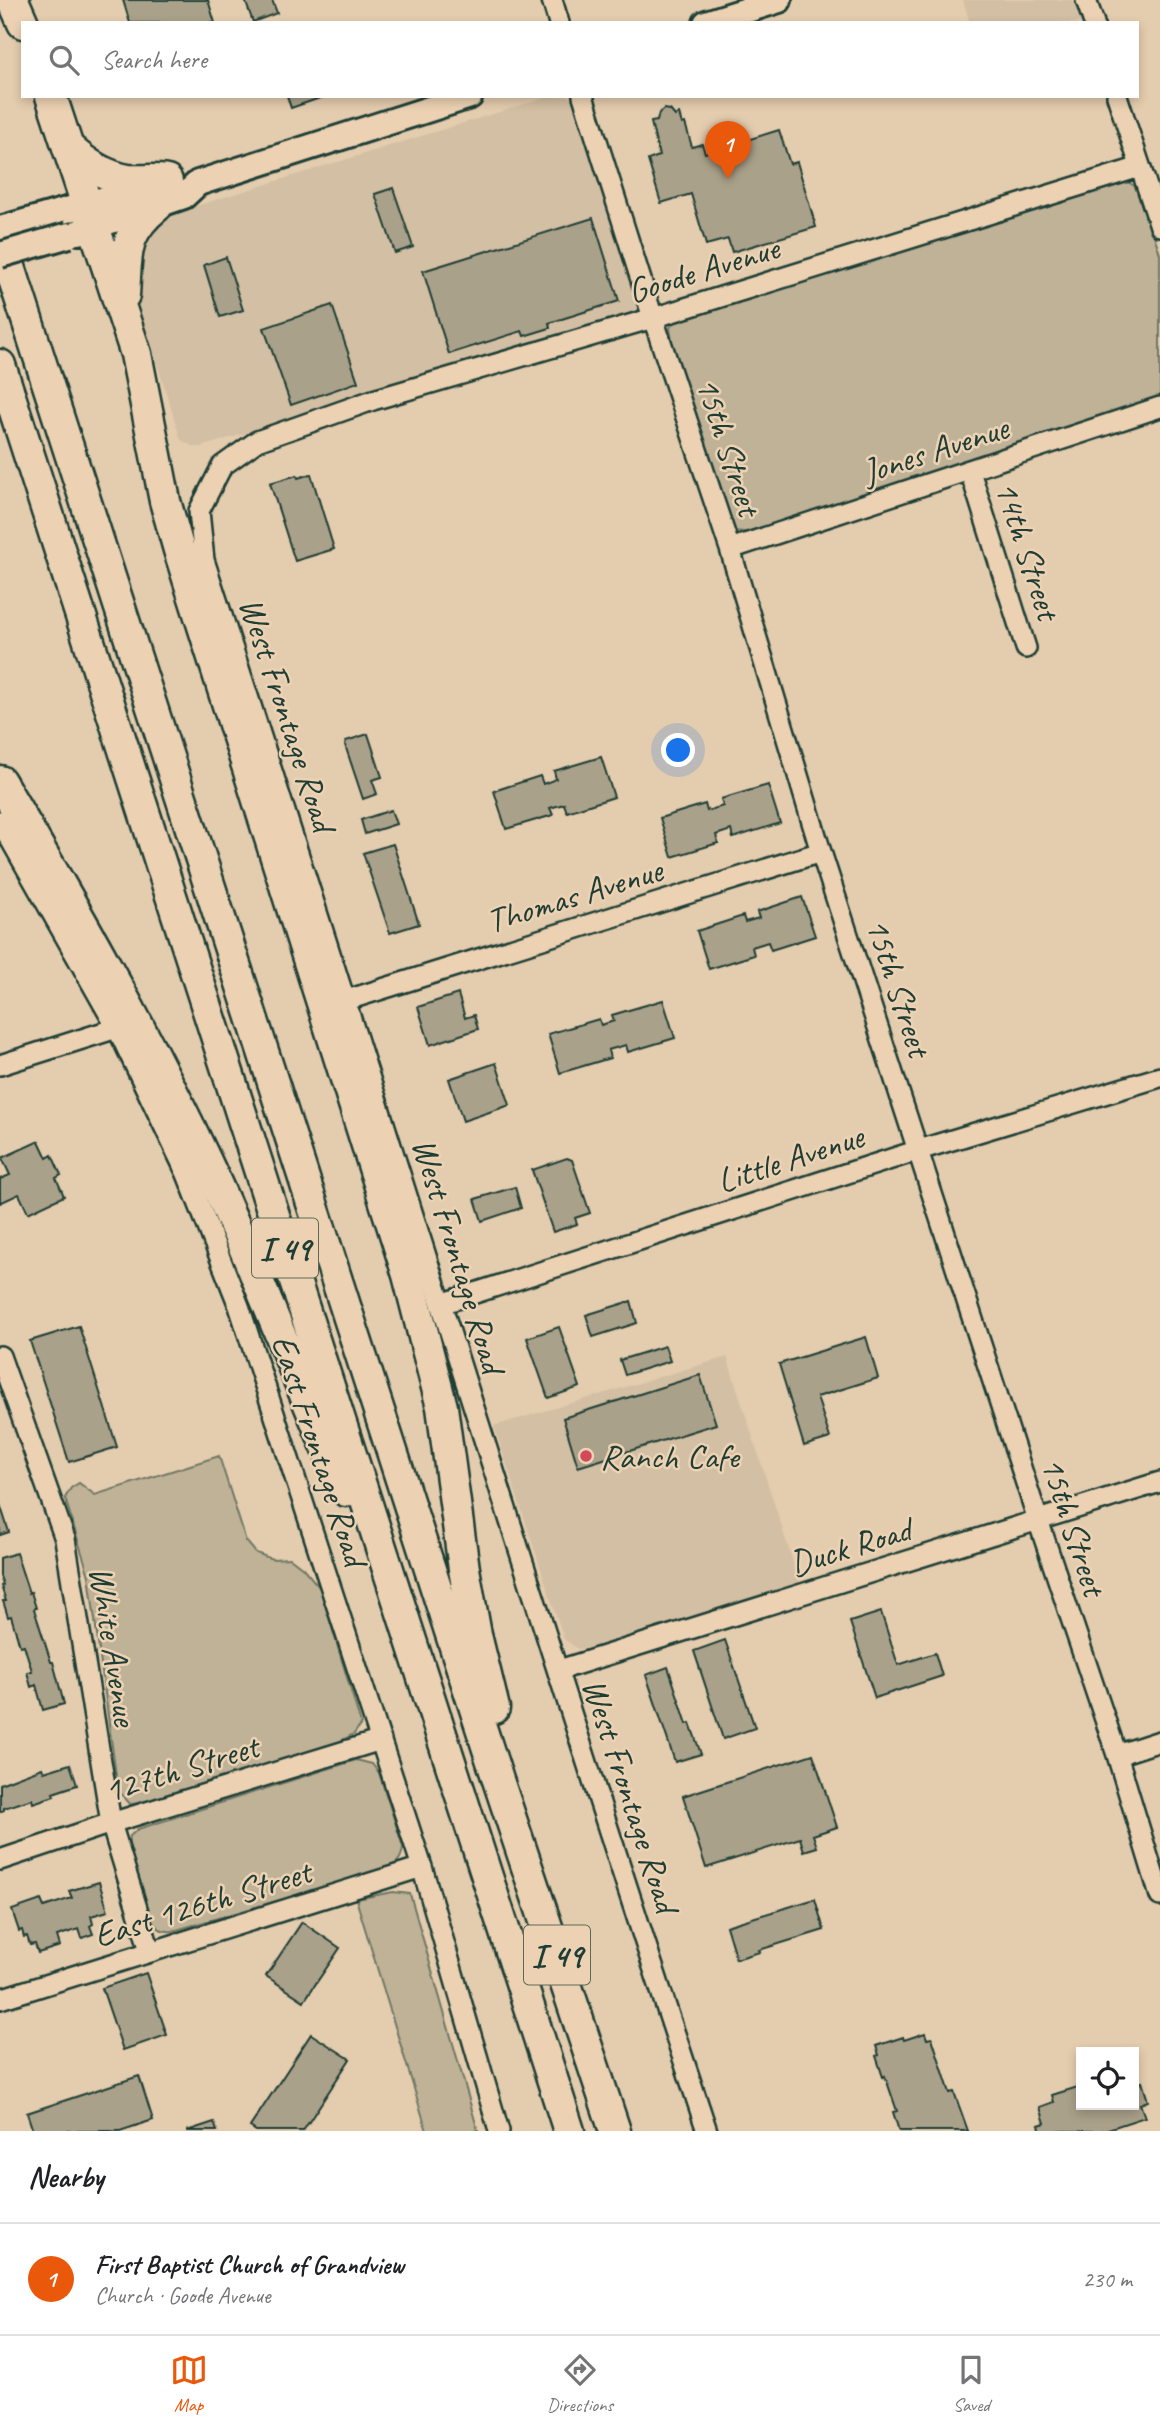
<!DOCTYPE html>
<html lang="en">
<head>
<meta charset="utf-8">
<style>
	body { margin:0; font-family:Caveat,sans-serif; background:#f2f2f2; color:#202124 }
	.controls { position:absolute; right:21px; bottom:21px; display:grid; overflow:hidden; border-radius:0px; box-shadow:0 4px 10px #0003 }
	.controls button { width:63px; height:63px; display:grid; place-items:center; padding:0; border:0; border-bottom:2px solid #e0e0e0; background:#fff; color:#202124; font:35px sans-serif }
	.you { position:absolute; left:679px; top:751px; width:24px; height:24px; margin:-18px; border:5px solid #fff; border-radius:50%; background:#1a73e8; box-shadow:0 0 0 10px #1a73e833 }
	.badge { display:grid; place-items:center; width:46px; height:46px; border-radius:50%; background:#ea580c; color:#fff; font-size:23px; font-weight:700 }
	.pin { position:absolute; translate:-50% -58px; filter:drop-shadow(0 2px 4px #0008) }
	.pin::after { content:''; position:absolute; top:37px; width:24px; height:21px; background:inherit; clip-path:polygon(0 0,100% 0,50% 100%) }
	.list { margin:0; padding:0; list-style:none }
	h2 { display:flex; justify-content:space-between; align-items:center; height:91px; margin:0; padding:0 28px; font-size:30px }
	h2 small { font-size:23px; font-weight:400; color:#757577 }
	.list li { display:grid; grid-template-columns:46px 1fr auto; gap:21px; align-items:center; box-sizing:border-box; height:112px; padding:0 28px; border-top:2px solid #e0e0e0 }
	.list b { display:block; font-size:26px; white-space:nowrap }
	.list p { margin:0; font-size:23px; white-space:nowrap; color:#757577 }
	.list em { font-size:23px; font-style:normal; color:#757577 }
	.icon { flex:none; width:38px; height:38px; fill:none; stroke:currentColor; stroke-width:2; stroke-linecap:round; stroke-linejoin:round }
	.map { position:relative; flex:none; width:1160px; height:2131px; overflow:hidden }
	.search { position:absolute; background:#fff; box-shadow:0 4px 10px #0003; left:21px; right:21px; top:21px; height:77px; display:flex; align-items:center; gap:18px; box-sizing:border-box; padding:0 24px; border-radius:0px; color:#757577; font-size:26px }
	.sheet { height:203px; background:#fff }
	nav { display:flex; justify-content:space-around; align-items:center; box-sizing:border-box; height:98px; border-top:2px solid #e0e0e0; background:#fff; font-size:19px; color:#757577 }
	nav a { display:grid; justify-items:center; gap:4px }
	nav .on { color:#ea580c }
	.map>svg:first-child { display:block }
</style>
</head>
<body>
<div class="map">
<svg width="1160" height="2131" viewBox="0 0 1160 2131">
	<rect width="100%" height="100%" fill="#e4ccae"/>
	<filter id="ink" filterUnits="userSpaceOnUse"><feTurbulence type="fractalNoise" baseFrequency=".0143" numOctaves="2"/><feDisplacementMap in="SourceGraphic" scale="14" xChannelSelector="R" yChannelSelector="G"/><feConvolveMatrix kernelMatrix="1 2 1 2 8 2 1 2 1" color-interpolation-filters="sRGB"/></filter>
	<g filter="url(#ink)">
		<path fill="#d3bfa3" d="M963 0H1082L1089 23H970Z
			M568 96 577 104 640 309 638 312 201 447H194L181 440 135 293 137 245 158 221 170 214 548 97Z
			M727 1357 800 1584 596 1648 578 1649 564 1639 494 1426Z"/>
		<path fill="#bfb297" stroke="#6f7866" stroke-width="2" d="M1128 182 1139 189 1160 254V397L750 533 736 531 731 527 672 342 670 328 675 319 1114 184Z
			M219 1456 246 1541 256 1553 272 1559 290 1558 303 1568 320 1588 361 1724 354 1734 339 1742 141 1803 130 1804 118 1790 89 1576 65 1498 71 1488 79 1483 95 1495Z
			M356 1760 372 1764 379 1773 403 1847C402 1857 399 1862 390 1868L173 1931C162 1932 158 1929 151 1920L128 1845 130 1836 138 1829Z
			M393 1892 410 1894 478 2131H427L356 1899Z"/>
		<path fill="#aaa18a" stroke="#1f3d34" stroke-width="2" d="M123 0H208L215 23H130Z
			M245 0H272L277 13 253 22Z
			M287 96H326L291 108Z
			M664 109 670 110 675 116 679 114 682 124 685 123 692 147 702 144 705 153 779 130 790 164 797 162 816 227 732 252 728 239 706 245 691 194 661 203 648 160 659 156 651 122 657 121 659 113Z
			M393 188 413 247 395 253 375 194Z
			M593 218 619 301 549 323 550 328 524 336 522 331 449 354 423 271Z
			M226 257 243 310 220 317 204 265Z
			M332 305 358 382 291 405 264 328Z
			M311 474 334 549 295 561 270 483 297 475 298 478Z
			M368 734 382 777 372 780 377 794 363 799 345 745 346 741Z
			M601 757 614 797 567 812 564 804 550 808 553 815 506 829 494 791 540 776 543 784 556 779 554 771Z
			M768 785 780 823 733 838 731 830 716 835 718 843 672 857 660 818 705 804 707 811 723 806 721 799Z
			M391 810 396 824 365 834 361 820Z
			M393 844 419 924 390 933 363 853Z
			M802 897 815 936 771 950 768 942 752 947 754 955 709 969 697 931 743 916 745 922 759 918 757 912Z
			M458 994 465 1018 474 1015 478 1029 430 1045 418 1007Z
			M663 1000 675 1038 628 1052 626 1045 608 1050 610 1058 560 1073 548 1034 599 1019 601 1025 614 1021 612 1015Z
			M496 1063 510 1105 463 1121 449 1079Z
			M39 1141 47 1158 52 1155 61 1175 56 1178 64 1196 28 1213 19 1194 0 1203V1179L10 1175 2 1158Z
			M567 1158 572 1160 590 1213 575 1218 577 1224 553 1232 532 1170Z
			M515 1187 521 1208 482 1221 475 1199Z
			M631 1301 637 1323 593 1337 586 1315Z
			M79 1326 117 1447 69 1462 30 1341Z
			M559 1327 580 1387 548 1398 527 1338Z
			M866 1337 878 1378 817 1397 830 1438 804 1446 779 1364Z
			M665 1346 670 1361 625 1375 620 1360Z
			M700 1375 716 1424 578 1467 563 1418Z
			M0 1504 9 1532 0 1535Z
			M16 1553 29 1593 31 1592 36 1608 34 1609 51 1662H53L64 1704 43 1710 36 1685 31 1687 27 1672 32 1671 24 1645 20 1646 11 1616 8 1617 3 1601H6L1 1586 3 1585 0 1576V1558Z
			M881 1612 898 1665 935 1653 942 1676 875 1698 850 1622Z
			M725 1640 755 1728 723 1739 694 1651Z
			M668 1667 687 1724 690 1723 701 1754 675 1762 646 1675Z
			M813 1754 837 1827 813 1835 817 1847 804 1851 800 1838 706 1868 683 1796Z
			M70 1764 77 1785 53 1793 54 1796 33 1803 32 1799 4 1808V1810L0 1812V1784L42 1768 44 1772Z
			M99 1882 108 1911 91 1916 93 1924 90 1926 93 1934 82 1938 79 1929 57 1936 60 1946 38 1953 35 1944 30 1945 27 1936 24 1937 22 1930 19 1931 12 1910 41 1900 44 1907 72 1898 69 1891Z
			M815 1899 824 1930 759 1950 760 1952 736 1959 726 1926Z
			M302 1922 340 1948 304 2001 266 1976Z
			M146 1973 167 2035 123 2050 102 1988Z
			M925 2033 927 2039 932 2038 950 2093 954 2092 968 2131H899L893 2112 897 2111 885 2076 883 2077 876 2056 879 2055 876 2046 903 2037 904 2040Z
			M311 2034 350 2059 303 2131H256L250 2127Z
			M1134 2074 1137 2083 1142 2082 1148 2101 1140 2104 1145 2117 1102 2131H1041L1039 2125 1045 2123 1040 2107 1054 2102 1052 2095 1081 2086V2105H1134Z
			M139 2076 153 2120 120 2131H33L27 2113Z
			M214 2122 217 2131H187Z"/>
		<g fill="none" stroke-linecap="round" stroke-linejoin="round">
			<g stroke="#1f3d34" stroke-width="24">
				<path id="minor" d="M552 0 559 23
					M1086 0 1094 23
					M583 96 653 318 730 549 821 852 1038 1520 1117 1755 1160 1896
					M1117 96 1160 226
					M970 471 1026 648
					M730 549 1160 407
					M0 821 117 1028 187 1174 239 1306 422 1867 499 2131
					M347 1000 821 852
					M0 1065 117 1028
					M441 1304 919 1150 1160 1077
					M0 1356 65 1539 111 1823 150 1951
					M559 1670 1160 1482
					M1117 1755 1160 1741
					M0 1860 111 1823 381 1740
					M0 1999 422 1867
					M707 2131C534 1609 374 1083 204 560L199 511 222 466 257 441 373 400 653 318 1140 167"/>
			</g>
			<g stroke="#1f3d34" stroke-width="30">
				<path id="major" d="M706 23 779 0
					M0 229 154 185
					M79 232 184 196 198 183 470 96"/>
			</g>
			<g stroke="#1f3d34" stroke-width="35">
				<path id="highway" d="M13 0 23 23
					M51 96 136 354 165 501 179 550 408 1275 442 1407 464 1569 476 1635 494 1708
					M69 148C86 164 104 176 128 180 141 181 154 179 167 181
					M0 236 498 1780 615 2131
					M124 295C127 255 122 234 157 206
					M0 365 569 2131
					M0 781C73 905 144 1029 205 1159 256 1268 297 1381 346 1491"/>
			</g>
			<use href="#minor" stroke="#ecd2b3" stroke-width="19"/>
			<use href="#major" stroke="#ecd2b3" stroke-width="24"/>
			<use href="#highway" stroke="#ecd2b3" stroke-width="30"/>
			<g stroke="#1f3d34" stroke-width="30" stroke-linecap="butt">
				<path id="major-bridge" d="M0 255 69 235"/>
			</g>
			<use href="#major-bridge" stroke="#ecd2b3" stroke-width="24"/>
		</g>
	</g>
	<circle fill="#d1495b" stroke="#ecd2b3" stroke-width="2.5" cx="586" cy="1456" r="7"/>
	<g text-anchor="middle" stroke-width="5" stroke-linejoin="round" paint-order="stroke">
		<g fill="#ecd2b3" stroke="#5c6a5a" stroke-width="2">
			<rect x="252" y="1218.5" width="66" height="59" rx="5"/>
			<rect x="524" y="1925.5" width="66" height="59" rx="5"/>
		</g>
		<g font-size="33" font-weight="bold" fill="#1f3d34">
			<text x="285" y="1260">I 49</text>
			<text x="557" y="1967">I 49</text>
		</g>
		<g font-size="35" fill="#1f3d34" stroke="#ecd2b3">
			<text transform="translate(703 269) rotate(-17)" y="12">Goode Avenue</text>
			<text transform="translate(729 446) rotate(72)" y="12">15th Street</text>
			<text transform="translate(935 449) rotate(-18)" y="12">Jones Avenue</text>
			<text transform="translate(1028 550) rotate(72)" y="12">14th Street</text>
			<text transform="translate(288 714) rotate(72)" y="12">West Frontage Road</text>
			<text transform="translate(574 895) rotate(-17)" y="12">Thomas Avenue</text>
			<text transform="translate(899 987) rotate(72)" y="12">15th Street</text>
			<text transform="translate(790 1158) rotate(-18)" y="12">Little Avenue</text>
			<text transform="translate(459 1255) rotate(73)" y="12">West Frontage Road</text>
			<text transform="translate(320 1450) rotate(72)" y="12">East Frontage Road</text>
			<text transform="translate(1074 1526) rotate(72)" y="12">15th Street</text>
			<text transform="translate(850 1546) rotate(-17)" y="12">Duck Road</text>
			<text transform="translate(114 1646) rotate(81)" y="12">White Avenue</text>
			<text transform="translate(181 1768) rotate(-17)" y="12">127th Street</text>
			<text transform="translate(631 1795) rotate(72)" y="12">West Frontage Road</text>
			<text transform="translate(202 1903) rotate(-17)" y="12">East 126th Street</text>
		</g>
		<g font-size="35" fill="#1f3d34" stroke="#ecd2b3" text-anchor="start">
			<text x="600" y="1468">Ranch Cafe</text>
		</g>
	</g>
</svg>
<div class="controls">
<button><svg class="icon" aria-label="locate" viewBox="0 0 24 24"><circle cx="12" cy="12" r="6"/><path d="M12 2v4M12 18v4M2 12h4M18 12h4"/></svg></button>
</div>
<div class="you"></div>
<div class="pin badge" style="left:728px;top:179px">1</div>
<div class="search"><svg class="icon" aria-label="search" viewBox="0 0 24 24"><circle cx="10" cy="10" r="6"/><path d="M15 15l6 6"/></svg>Search here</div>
</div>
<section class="sheet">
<h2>Nearby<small></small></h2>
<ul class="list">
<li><span class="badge">1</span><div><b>First Baptist Church of Grandview</b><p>Church · Goode Avenue</p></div><em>230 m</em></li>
</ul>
</section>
<nav>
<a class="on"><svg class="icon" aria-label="map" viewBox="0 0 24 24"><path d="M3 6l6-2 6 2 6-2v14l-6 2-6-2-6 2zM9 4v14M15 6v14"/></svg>Map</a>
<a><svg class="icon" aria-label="directions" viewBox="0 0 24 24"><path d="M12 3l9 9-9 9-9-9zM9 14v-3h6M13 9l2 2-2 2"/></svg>Directions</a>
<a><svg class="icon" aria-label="saved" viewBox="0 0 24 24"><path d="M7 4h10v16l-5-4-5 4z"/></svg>Saved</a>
</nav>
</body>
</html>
